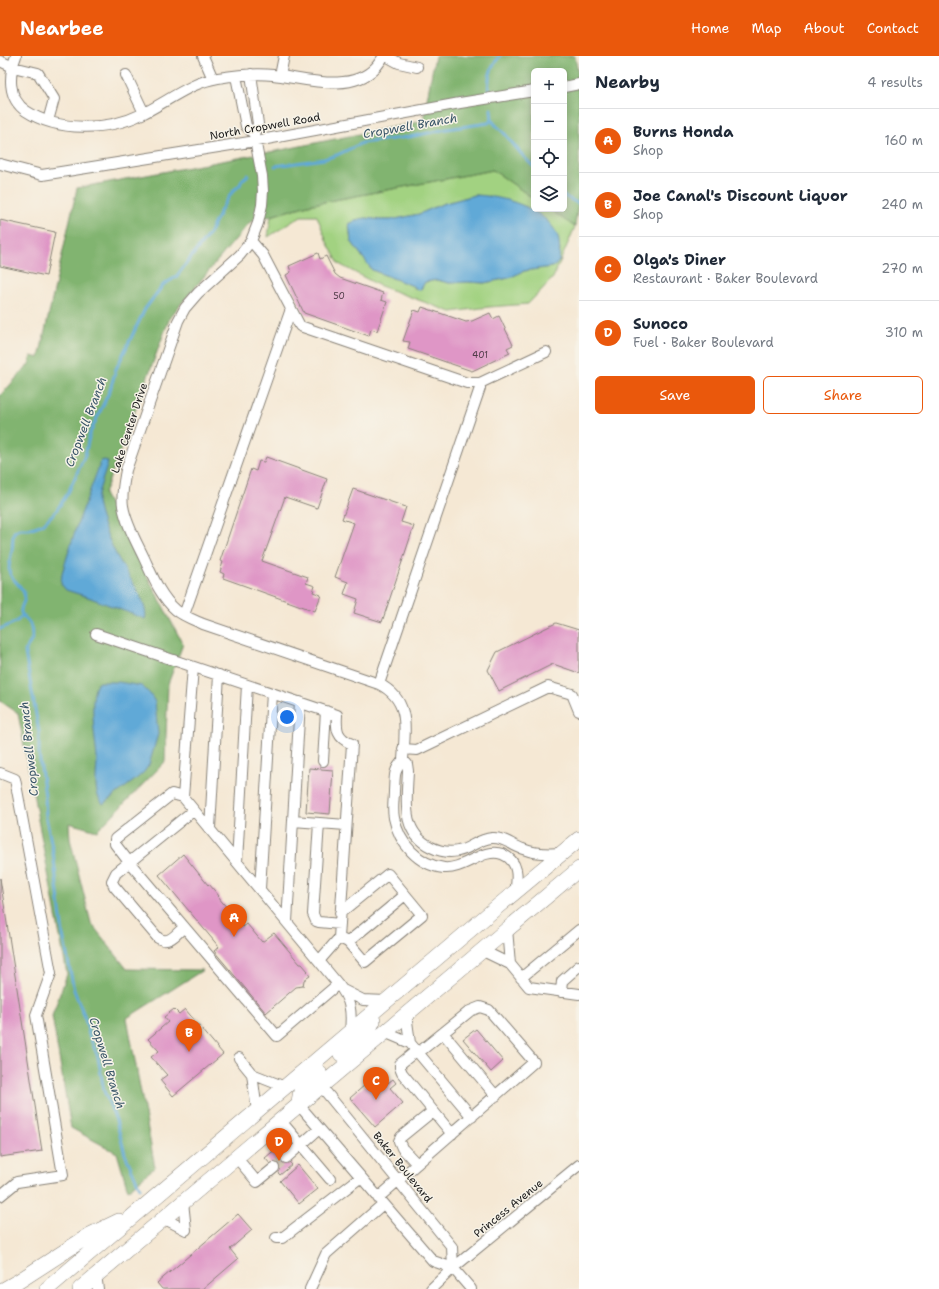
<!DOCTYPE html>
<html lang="en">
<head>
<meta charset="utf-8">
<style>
	body { margin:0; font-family:"Shantell Sans",sans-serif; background:#f2f2f3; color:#1f2937 }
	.controls { position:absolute; right:12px; top:12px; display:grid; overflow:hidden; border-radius:6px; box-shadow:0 2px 10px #0003 }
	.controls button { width:36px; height:36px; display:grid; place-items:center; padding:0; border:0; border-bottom:1px solid #e0e1e3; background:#fff; color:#1f2937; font:20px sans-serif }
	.you { position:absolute; left:287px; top:661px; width:14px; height:14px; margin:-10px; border:3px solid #fff; border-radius:50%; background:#1a73e8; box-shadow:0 0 0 6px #1a73e833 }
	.badge { display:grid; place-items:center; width:26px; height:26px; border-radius:50%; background:#ea580c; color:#fff; font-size:13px; font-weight:700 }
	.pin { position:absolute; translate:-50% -33px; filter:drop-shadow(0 1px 2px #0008) }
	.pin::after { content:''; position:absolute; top:21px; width:14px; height:12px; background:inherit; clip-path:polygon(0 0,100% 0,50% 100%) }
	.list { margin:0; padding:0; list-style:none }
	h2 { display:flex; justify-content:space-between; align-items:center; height:52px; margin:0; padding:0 16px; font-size:17px }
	h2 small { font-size:13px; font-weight:400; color:#747a83 }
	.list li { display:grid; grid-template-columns:26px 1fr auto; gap:12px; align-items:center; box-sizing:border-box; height:64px; padding:0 16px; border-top:1px solid #e0e1e3 }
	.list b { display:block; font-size:15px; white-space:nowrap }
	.list p { margin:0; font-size:13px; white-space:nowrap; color:#747a83 }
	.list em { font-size:13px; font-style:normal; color:#747a83 }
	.actions { display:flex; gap:8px; padding:12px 16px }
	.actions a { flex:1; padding:9px 0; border:1px solid #ea580c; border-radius:6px; text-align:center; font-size:14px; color:#ea580c }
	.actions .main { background:#ea580c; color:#fff }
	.icon { flex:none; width:22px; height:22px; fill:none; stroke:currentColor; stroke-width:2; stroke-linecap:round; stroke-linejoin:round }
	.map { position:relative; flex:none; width:579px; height:1233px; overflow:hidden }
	header { display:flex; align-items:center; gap:24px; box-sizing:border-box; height:56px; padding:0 20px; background:#ea580c; color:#fff }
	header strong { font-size:19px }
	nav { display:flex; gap:22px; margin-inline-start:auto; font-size:14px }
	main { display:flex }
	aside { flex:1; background:#fff }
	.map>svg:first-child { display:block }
</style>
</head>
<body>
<header>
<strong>Nearbee</strong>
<nav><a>Home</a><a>Map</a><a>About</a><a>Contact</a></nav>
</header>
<main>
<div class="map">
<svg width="579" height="1233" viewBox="0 0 579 1233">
	<rect width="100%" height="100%" fill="#f7f3e8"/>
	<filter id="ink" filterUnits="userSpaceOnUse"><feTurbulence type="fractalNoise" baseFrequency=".025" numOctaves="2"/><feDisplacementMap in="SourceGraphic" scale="8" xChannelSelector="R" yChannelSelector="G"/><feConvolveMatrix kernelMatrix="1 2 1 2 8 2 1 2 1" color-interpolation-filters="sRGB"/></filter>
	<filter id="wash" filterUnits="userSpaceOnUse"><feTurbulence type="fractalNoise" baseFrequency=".012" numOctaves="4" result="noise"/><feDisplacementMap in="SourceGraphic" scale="16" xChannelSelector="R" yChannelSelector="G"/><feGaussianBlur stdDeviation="0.9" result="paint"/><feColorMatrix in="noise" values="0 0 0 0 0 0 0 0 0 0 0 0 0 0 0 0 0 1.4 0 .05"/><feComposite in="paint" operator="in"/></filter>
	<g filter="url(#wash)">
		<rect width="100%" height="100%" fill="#f5e8d4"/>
		<path fill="#a2d281" stroke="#5f774e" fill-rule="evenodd" d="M493 114 534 143V153H549L575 171 553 222 528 248 489 251 451 256 378 229 339 208 327 186 317 160H301L268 181 271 160 308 149ZM475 139 496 142 527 151 557 178 560 193 559 205 555 209 551 211 524 215 509 222 484 227 469 226 449 227 437 224 425 226 421 233 414 232 413 230 372 214 351 185 349 168 366 162 381 164H391L419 158 442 148Z"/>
		<path fill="#81b46f" stroke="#4e6846" d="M435 0H575L579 23V140L575 171 549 153H564V15H534V143L493 114 308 149 250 166 170 261 104 438 183 588 168 628 165 706 97 775 69 767 70 783 91 867 127 913 203 914 127 962 155 1111 128 1134 117 1097 71 1072 52 960 67 918 18 657 0 645V340L29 308 31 300 39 302 77 132 281 94 423 65Z"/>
		<path fill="#60a9d7" stroke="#3e627a" d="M475 139C502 140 544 151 557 178 560 185 560 197 559 205L555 210 551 211 524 215 509 222 484 227 468 226 449 227 437 224 425 226 421 233 418 234 413 230 372 214 351 185 349 168 359 163 366 162 381 164H391L419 158 442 148Z
			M105 404 108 406C106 415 97 437 97 445 98 457 108 482 114 494 120 509 151 549 145 563L88 541 66 534 61 528 62 517 76 472 101 405Z
			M99 626H118L142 630 150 638 155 646 158 678 149 709 144 716 135 724 103 748C102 746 99 743 98 740 94 728 97 715 97 703 96 687 87 635 99 626Z"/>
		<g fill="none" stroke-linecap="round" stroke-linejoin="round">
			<path stroke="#60a9d7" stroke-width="3" d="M489 36C487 22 490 11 500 0
				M491 53 492 64
				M492 64C495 70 501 73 505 78 514 89 523 101 534 111
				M275 110 324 103 337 99 362 87 409 81 447 73 488 67 492 64
				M564 140 579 148
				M0 573 16 566 23 559
				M140 1132 125 1098 116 1064 104 1035 98 1001 89 979 84 959 74 934 63 879 53 796 46 761 45 740 39 698V676L25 596C26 589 33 587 32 580 32 576 31 571 30 568 28 563 21 561 21 556 20 550 25 546 25 541 24 531 13 525 10 518 7 511 11 501 12 494 13 487 12 482 14 476L19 473H29L43 468 56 455 68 437 85 399 90 377 110 334 116 313 145 253 163 229 176 221 189 204 209 178 223 150 233 135 240 129 242 124 248 119"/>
		</g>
		<g id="blocks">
			<path fill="#df96c6" d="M0 164 55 176 46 220 0 210Z
				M318 197 320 203 326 200 335 218 340 222 383 237 381 244 387 246 377 275 371 273 369 280 304 257 286 219 291 216 289 210Z
				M422 251 466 266 472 265 490 257 493 263 499 260 513 289 507 292 510 297 472 315 408 293 410 286 403 285 414 254 420 256Z
				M266 401 327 423 317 452 285 441 262 505 308 521 306 527 315 530 313 536 321 539 315 555 223 522 224 518 220 516 223 506 220 505 251 413 256 415 259 405 264 406Z
				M353 433 406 451 401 466 414 470 382 566 354 557 358 543 344 538 348 526 335 521 354 467 342 463Z
				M556 567 579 574V617L553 608 499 635 488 614 497 596Z
				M309 712 333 714 330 758 306 756Z
				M183 798 208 829 209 828 219 840 218 841 243 871 247 868 262 886 274 877 300 908H302L308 915 307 916 310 920 304 924 303 930 296 931 266 957 214 895 219 891 159 819Z
				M0 822 42 1095 0 1101Z
				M174 953 179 958 185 953 223 998 173 1040 160 1024 167 1019 151 1001 159 995 148 983 168 966 164 961Z
				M476 973 503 1005 491 1016 463 983Z
				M380 1016 388 1027 393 1023 396 1027 390 1032 403 1047 375 1071 350 1042Z
				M277 1092 292 1109 280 1119 265 1102Z
				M298 1109 318 1133 299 1148 280 1125Z
				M238 1158 252 1174 230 1193 238 1203 203 1233H162L157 1227Z"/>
		</g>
	</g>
	<g filter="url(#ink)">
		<use href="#blocks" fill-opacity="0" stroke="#888278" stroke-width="1"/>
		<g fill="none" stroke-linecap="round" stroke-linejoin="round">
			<path stroke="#d4c9b8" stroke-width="10" stroke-dasharray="10 5" stroke-linecap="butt" d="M274 1112 286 1102"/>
			<g stroke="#888278" stroke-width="12">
				<path id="minor" d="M16 0C9 18 7 42 26 55 58 76 108 75 142 58 167 46 191 26 218 22 236 19 255 17 273 19 303 22 350 38 375 12 378 9 381 4 384 0
					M203 0 213 23
					M386 0 399 7 417 11
					M0 5 13 11 38 17 54 43 48 65
					M251 18 258 68 254 78 262 120 263 135 262 149 258 167 251 185 240 199 198 237 185 252 178 265 126 414C124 426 121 438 123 450 126 468 136 485 144 502 152 519 160 540 176 554 183 560 194 564 203 568L379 628C411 644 405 673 403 704 393 715 395 721 394 735 394 744 392 753 394 762 399 787 418 809 444 812 464 814 483 791 502 798 519 805 518 821 515 836
					M126 19 144 57
					M236 20 246 70 254 78
					M280 20 284 0
					M564 31 579 28
					M0 108 42 119 256 85 460 47 534 35
					M251 185 263 199 300 270 467 327H480L546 296
					M184 559 291 253
					M96 578 337 659C336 674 337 682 352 688L339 882 319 905
					M379 628 480 332V327
					M403 693 417 694 548 631 572 638 579 655
					M403 704 407 708 408 715C407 743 400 776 431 791 439 795 449 797 458 795 470 793 478 783 492 782 504 781 511 789 523 793 535 798 549 798 562 797
					M323 705 326 655
					M0 717 15 723 51 917 36 959 63 1119 17 1126 0 1140
					M183 741 193 611
					M293 765 346 769
					M319 767 313 858 316 865 319 866 340 868
					M210 772 219 619
					M237 806 247 629
					M260 833 272 637
					M287 866 300 646
					M184 871C176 878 169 889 158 882L114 830 112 825 116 817 194 754
					M339 882 348 886 365 906 422 859 388 818 340 857
					M348 886 405 839
					M481 894 510 908 507 873
					M510 908 529 931 579 938
					M521 922 579 874
					M338 928 277 980 129 806 115 788V783L172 738 183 741 338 928C351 944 352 956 350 975
					M343 934 363 944 386 945
					M561 936 562 925 579 910
					M384 976 410 987 406 958
					M443 977 496 1040
					M410 987 472 1061
					M416 995 400 1008V1012L402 1017 452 1078
					M239 1002 252 1018
					M321 1030 452 1191 453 1212
					M299 1049 433 1205 453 1212 471 1233
					M257 1055 252 1018 285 1031
					M280 1064 330 1123
					M236 1101 257 1126 274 1112
					M286 1102 319 1073
					M417 1108 402 1092 399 1085 401 1081 433 1055
					M378 1142 534 1006 489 954 480 951 470 955 418 997
					M163 1162 186 1174 183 1146
					M276 1182H282L361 1121
					M96 1219 98 1233
					M310 1233 326 1198 383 1148
					M431 1233 453 1212 579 1109"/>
			</g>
			<g stroke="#888278" stroke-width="16">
				<path id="highway" d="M341 998 368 974 373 965 371 959
					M299 1049C300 1029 304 1028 319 1016
					M5 1233 19 1225 90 1179 119 1165
					M47 1233 497 851 579 783
					M80 1233 579 813"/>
			</g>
			<use href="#minor" stroke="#fff" stroke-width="10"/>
			<use href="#highway" stroke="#fff" stroke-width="15"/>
		</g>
	</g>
	<g text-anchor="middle" stroke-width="3" stroke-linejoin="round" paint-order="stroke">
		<g font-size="9" fill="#4d3a46">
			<text x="339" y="243">50</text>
			<text x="480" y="302">401</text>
		</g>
		<g font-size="11" fill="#1c1c1c" stroke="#f7f3e8">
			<text transform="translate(265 70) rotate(-10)" y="4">North Cropwell Road</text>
			<text transform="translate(129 372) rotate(-72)" y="4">Lake Center Drive</text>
			<text transform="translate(403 1111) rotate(51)" y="4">Baker Boulevard</text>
			<text transform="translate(508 1152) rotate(-39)" y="4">Princess Avenue</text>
		</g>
		<g font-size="12" font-style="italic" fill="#375467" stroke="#f7f3e8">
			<text transform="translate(410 70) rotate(-10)" y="4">Cropwell Branch</text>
			<text transform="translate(86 366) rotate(-69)" y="4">Cropwell Branch</text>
			<text transform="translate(29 693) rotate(-96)" y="4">Cropwell Branch</text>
			<text transform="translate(107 1007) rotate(73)" y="4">Cropwell Branch</text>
		</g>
	</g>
</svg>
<div class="controls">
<button>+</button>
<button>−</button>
<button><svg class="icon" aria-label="locate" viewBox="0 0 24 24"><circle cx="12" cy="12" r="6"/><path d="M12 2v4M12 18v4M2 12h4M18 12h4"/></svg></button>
<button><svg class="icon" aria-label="layers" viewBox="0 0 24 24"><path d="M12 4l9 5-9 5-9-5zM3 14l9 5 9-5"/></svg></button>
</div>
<div class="you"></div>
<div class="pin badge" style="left:234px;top:881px">A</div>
<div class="pin badge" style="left:189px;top:996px">B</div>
<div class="pin badge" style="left:376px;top:1044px">C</div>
<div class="pin badge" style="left:279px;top:1105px">D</div>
</div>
<aside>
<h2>Nearby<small>4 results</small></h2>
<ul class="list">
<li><span class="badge">A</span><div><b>Burns Honda</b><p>Shop</p></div><em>160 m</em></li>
<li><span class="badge">B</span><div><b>Joe Canal's Discount Liquor</b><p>Shop</p></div><em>240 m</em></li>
<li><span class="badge">C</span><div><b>Olga's Diner</b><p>Restaurant · Baker Boulevard</p></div><em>270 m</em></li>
<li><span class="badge">D</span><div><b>Sunoco</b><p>Fuel · Baker Boulevard</p></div><em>310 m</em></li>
</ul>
<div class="actions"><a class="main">Save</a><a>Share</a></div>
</aside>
</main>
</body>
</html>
